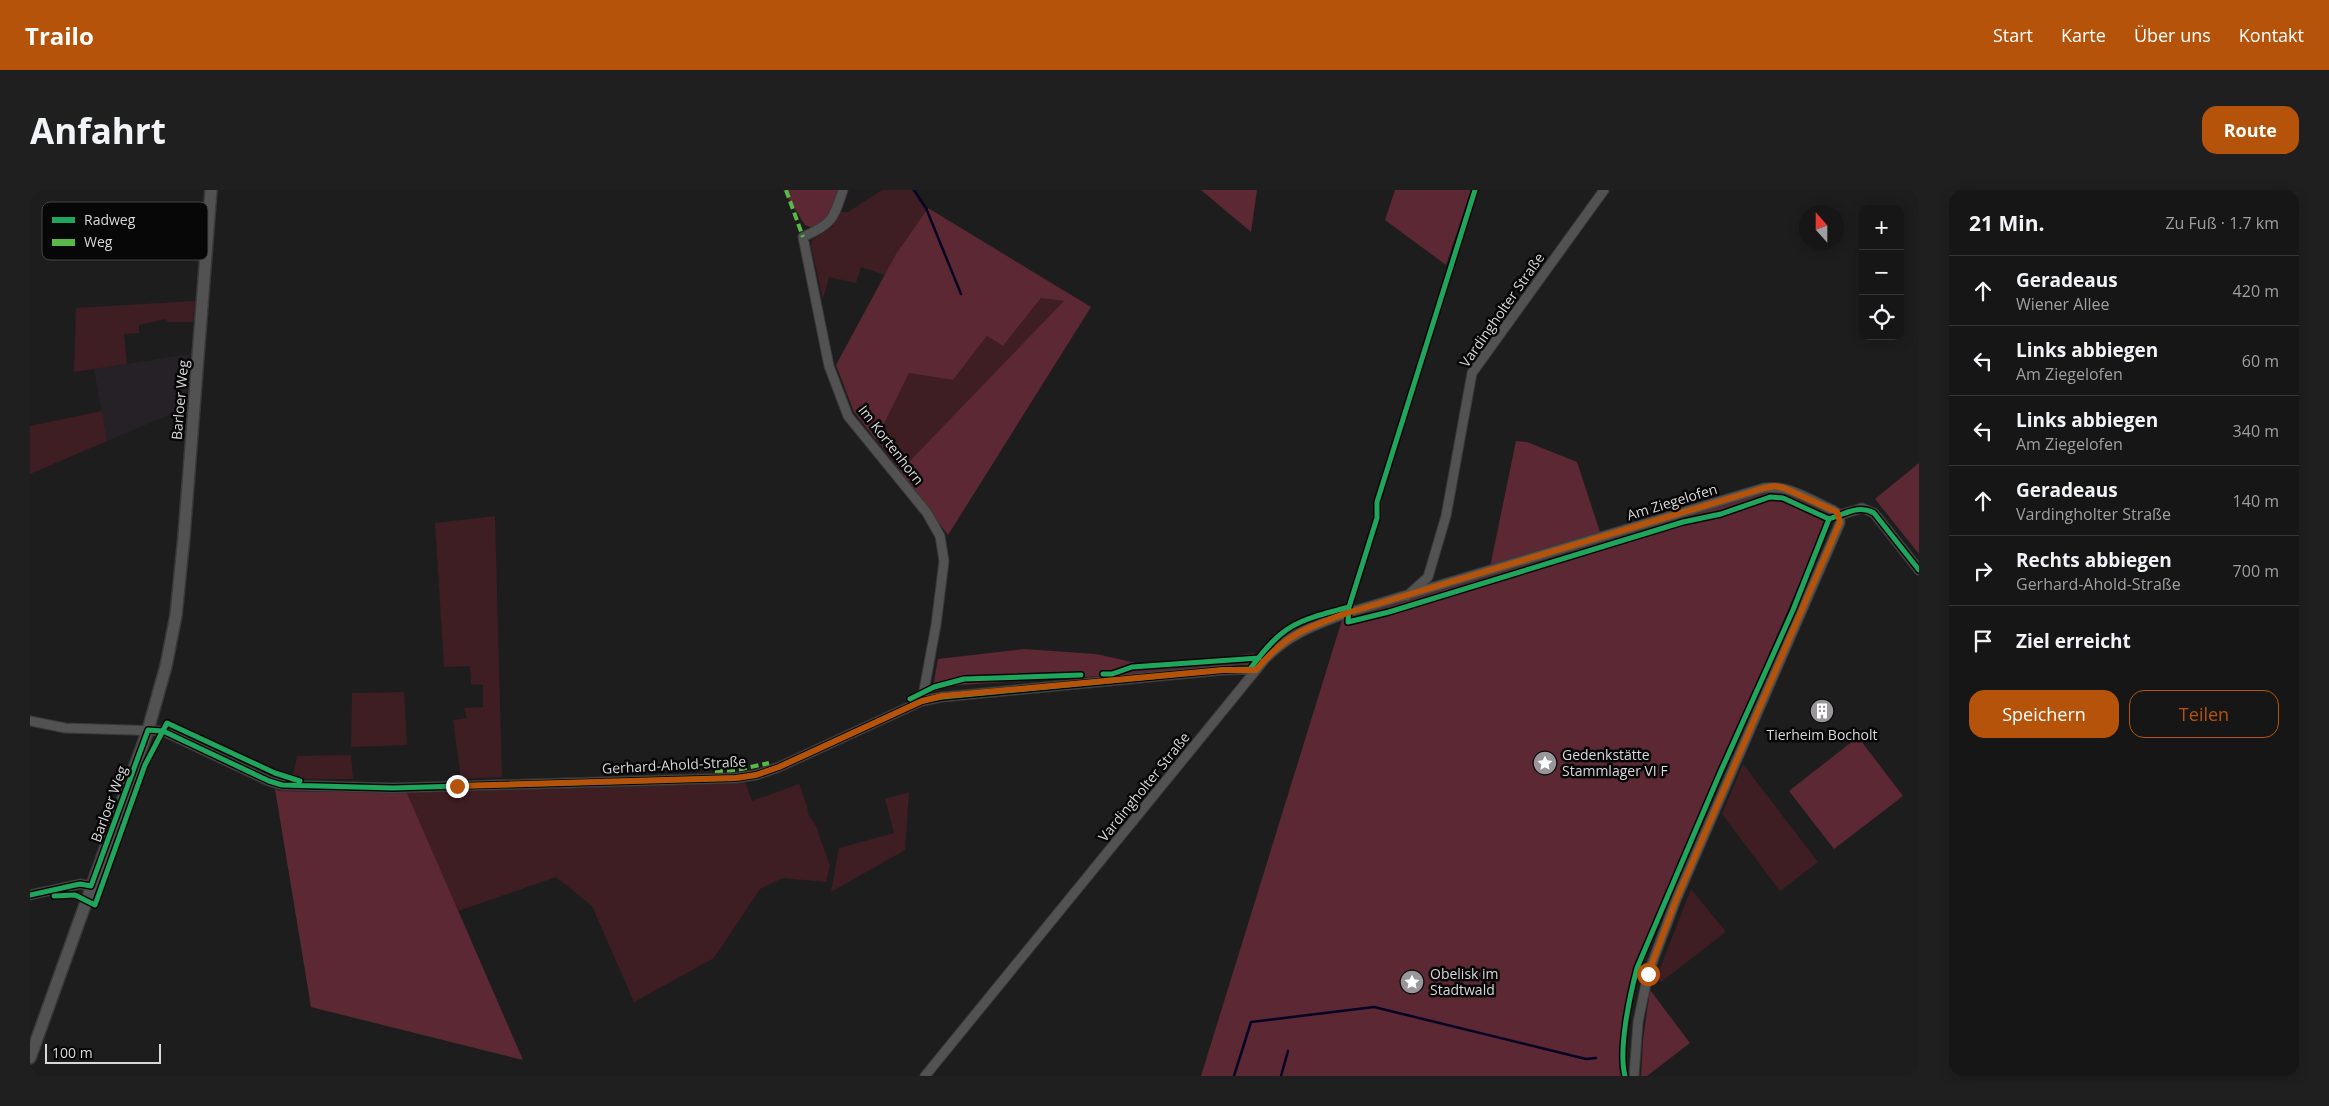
<!DOCTYPE html>
<html lang="de">
<head>
<meta charset="utf-8">
<style>
	body { margin:0; font-family:"Open Sans",sans-serif; background:#1f1f1f; color:#f1f3f6 }
	.controls { position:absolute; right:15px; top:15px; display:grid; overflow:hidden; border-radius:10px; box-shadow:0 2px 12px #0003 }
	.controls button { width:45px; height:45px; display:grid; place-items:center; padding:0; border:0; border-bottom:1px solid #353535; background:#161616; color:#f1f3f6; font:25px sans-serif }
	.compass { position:absolute; left:1769px; top:15px; width:45px; height:45px; border-radius:50%; background:#161616; box-shadow:0 2px 12px #0003; rotate:339deg }
	.scale { position:absolute; left:15px; bottom:12px; width:116px; box-sizing:border-box; padding-left:5px; border:2px solid #d9d7d9; border-top:0; font-size:14px; line-height:18px; white-space:nowrap; color:#d9d7d9; -webkit-text-stroke:4px #080708; paint-order:stroke }
	.stop { position:absolute; width:15px; height:15px; margin:-11px; border:4px solid #b45309; border-radius:50%; background:#fff }
	.stop.end { background:#b45309; border-color:#fff; box-shadow:0 1px 5px #0008 }
	.list { margin:0; padding:0; list-style:none }
	h2 { display:flex; justify-content:space-between; align-items:center; height:65px; margin:0; padding:0 20px; font-size:21px }
	h2 small { font-size:16px; font-weight:400; color:#9e9fa1 }
	.list li { display:grid; grid-template-columns:32px 1fr auto; gap:15px; align-items:center; box-sizing:border-box; height:70px; padding:0 20px; border-top:1px solid #353535 }
	.list b { display:block; font-size:19px; white-space:nowrap }
	.list p { margin:0; font-size:16px; white-space:nowrap; color:#9e9fa1 }
	.list em { font-size:16px; font-style:normal; color:#9e9fa1 }
	.actions { display:flex; gap:10px; padding:15px 20px }
	.actions a { flex:1; padding:11px 0; border:1px solid #b45309; border-radius:15px; text-align:center; font-size:18px; color:#b45309 }
	.actions .main { background:#b45309; color:#fff }
	.icon { flex:none; width:28px; height:28px; fill:none; stroke:currentColor; stroke-width:2; stroke-linecap:round; stroke-linejoin:round }
	.map { position:relative; flex:none; width:1889px; height:886px; overflow:hidden; border-radius:15px }
	header { display:flex; align-items:center; gap:30px; box-sizing:border-box; height:70px; padding:0 25px; background:#b45309; color:#fff }
	header strong { font-size:24px }
	nav { display:flex; gap:28px; margin-inline-start:auto; font-size:18px }
	.intro { display:flex; align-items:center; justify-content:space-between; box-sizing:border-box; height:120px; padding:0 30px }
	h1 { margin:0; font-size:35px }
	.button { padding:12px 22px; border-radius:15px; background:#b45309; color:#fff; font-size:18px; font-weight:700 }
	main { display:flex; gap:30px; padding:0 30px }
	aside { flex:1; background:#161616; border-radius:15px; box-shadow:0 2px 12px #0003 }
	.map>svg:first-child { display:block }
</style>
</head>
<body>
<header>
<strong>Trailo</strong>
<nav><a>Start</a><a>Karte</a><a>Über uns</a><a>Kontakt</a></nav>
</header>
<div class="intro"><h1>Anfahrt</h1><a class="button">Route</a></div>
<main>
<div class="map">
<svg width="1889" height="886" viewBox="0 0 1889 886">
	<rect width="100%" height="100%" fill="#1e1d1e"/>
	<path fill="#262027" d="M160 164 156 218 77 251 64 179Z"/>
	<path fill="#3e1d23" d="M852 0H882L896 21 866 64 855 85 831 77 826 93 799 87 793 109 781 56 782 50 802 37 810 22H818Z
		M1011 108 1035 111 870 281 846 250 879 182 923 190 957 146 973 156Z
		M165 111 163 132H138L135 129 109 135V143L94 144 97 174 44 182 46 118Z
		M72 221 77 251 0 284V236Z
		M465 326 472 587 431 589 423 530 437 528 434 518 453 517V495L441 494 440 476 414 477 405 333Z
		M374 502 377 555 321 557 322 503Z
		M321 565 323 589H276L263 585 267 566Z
		M1713 574 1788 672 1750 701 1692 624Z
		M715 592 722 611 769 594 777 616 778 624 786 636 800 676 796 692 753 688 730 699 684 768 604 812 562 716 526 687 428 721 377 603Z
		M879 602 875 660 801 702 809 658 864 643 855 609Z
		M1661 699 1696 742 1631 792 1627 786Z"/>
	<path fill="#5b2834" d="M753 0H808C802 17 800 30 783 38L775 35Z
		M1171 0H1227L1221 42 1177 5Z
		M1365 0H1441L1416 75 1355 30Z
		M898 18 1061 117 918 345 870 281 1034 111 1011 108 973 156 957 146 923 190 879 183 846 250 824 222 806 175 866 64Z
		M1486 251 1497 252 1547 272 1570 342 1460 377Z
		M1889 273V364L1845 309Z
		M1740 300 1751 301 1803 325 1796 331 1606 775C1597 805 1586 856 1594 886H1171L1312 430Z
		M994 459 1066 464 1111 474 1183 469 1224 463 1226 469 1220 476 903 497 908 469Z
		M1828 547 1873 606 1804 659 1759 601Z
		M245 599 249 601 377 603 493 870 281 817Z
		M1620 800 1660 853 1617 886H1611L1613 850Z"/>
	<g fill="none" stroke-linecap="round" stroke-linejoin="round">
		<path stroke="#060325" stroke-width="2.5" d="M884 0 896 18 931 104
			M1204 886 1221 832 1344 817 1556 869 1566 868
			M1251 886 1258 861"/>
		<g stroke="#3a393a" stroke-width="11">
			<path id="street" d="M813 0C803 30 802 34 773 47L799 176 818 226 897 323 910 346 914 371 906 435 892 511
				M1810 325 1832 318 1844 323 1889 380
				M1377 406 1398 387 1416 326 1442 183 1574 0
				M0 531 35 538 133 541 239 591 252 595 363 598 706 588 726 585 749 577 892 511 912 507 1193 480 1227 479
				M0 705 50 694 61 696
				M895 886 1235 469C1261 443 1283 436 1317 423L1734 298C1758 294 1782 311 1803 320L1810 325
				M1604 886 1608 832 1618 784 1646 710 1810 333V325"/>
		</g>
		<g stroke="#3a393a" stroke-width="14">
			<path id="secondary" d="M0 868 118 540 136 476 146 425 154 346 181 0"/>
		</g>
		<use href="#street" stroke="#525252" stroke-width="9"/>
		<use href="#secondary" stroke="#525252" stroke-width="11"/>
		<path stroke="#58b947" stroke-width="4" stroke-dasharray="8 4" stroke-linecap="butt" d="M756 0 773 47
			M685 581 707 580 739 573"/>
		<g stroke="#080708" stroke-width="8">
			<path id="cycleway" d="M1445 0 1347 312V328L1319 417 1318 432 1359 422 1653 332 1691 324 1740 307 1753 308 1799 329
				M1799 329C1815 324 1829 314 1844 323L1889 380
				M1073 484H1082L1102 477 1229 468
				M880 509 904 497 934 489 1051 485
				M0 705 50 694 61 696 118 540 133 541 239 591 252 595 363 598 706 588 726 585 749 577 892 511 912 507 1193 480 1220 479C1253 434 1266 431 1319 417
				M24 706 45 705 65 715 115 575 137 533 245 583 270 591
				M1595 886C1588 859 1600 805 1607 778L1690 583 1763 420 1799 329"/>
		</g>
		<use href="#cycleway" stroke="#20a55d" stroke-width="5"/>
	</g>
	<g fill="none" stroke-linecap="round" stroke-linejoin="round">
		<path stroke="#b45309" stroke-width="6" d="M427 596 706 588 726 585 749 577 892 511 912 506 1193 480H1226C1255 445 1276 438 1317 423L1734 298 1745 296 1754 298 1807 322 1810 332 1646 710 1618 784"/>
	</g>
	<defs>
		<g id="building-disc" transform="scale(1.25)"><circle r="9.5" fill="#989698" stroke="#080708"/><path d="M-4-6H4V6H1V3H-1V6H-4ZM-2.5-4.3h1.7v1.8h-1.7ZM.8-4.3h1.7v1.8H.8ZM-2.5-1h1.7V.8h-1.7ZM.8-1h1.7V.8H.8Z" fill="#fff"/></g>
		<g id="sight-disc" transform="scale(1.25)"><circle r="9.5" fill="#989698" stroke="#080708"/><path d="M0-6L1.8-2.2L6-1.7L2.9 1.2L3.7 5.4L0 3.3L-3.7 5.4L-2.9 1.2L-6-1.7L-1.8-2.2Z" fill="#fff"/></g>
	</defs>
	<g fill-rule="evenodd">
		<use href="#building-disc" x="1792" y="521"/>
		<use href="#sight-disc" x="1515" y="573"/>
		<use href="#sight-disc" x="1382" y="792"/>
	</g>
	<g text-anchor="middle" stroke-width="5" stroke-linejoin="round" paint-order="stroke">
		<g font-size="14" fill="#d9d7d9" stroke="#080708">
			<text transform="translate(1472 120) rotate(-55)" y="5">Vardingholter Straße</text>
			<text transform="translate(150 210) rotate(-85)" y="5">Barloer Weg</text>
			<text transform="translate(861 255) rotate(52)" y="5">Im Kortenhorn</text>
			<text transform="translate(1642 312) rotate(-17)" y="5">Am Ziegelofen</text>
			<text transform="translate(644 575) rotate(-3)" y="5">Gerhard-Ahold-Straße</text>
			<text transform="translate(1114 597) rotate(-51)" y="5">Vardingholter Straße</text>
			<text transform="translate(79 614) rotate(-70)" y="5">Barloer Weg</text>
		</g>
		<g font-size="14" fill="#d9d7d9" stroke="#080708" text-anchor="start">
			<text x="1792" y="550" text-anchor="middle">Tierheim Bocholt</text>
			<text x="1532" y="570">Gedenkstätte<tspan x="1532" dy="16">Stammlager VI F</tspan></text>
			<text x="1400" y="789">Obelisk im<tspan x="1400" dy="16">Stadtwald</tspan></text>
		</g>
	</g>
	<rect x="12" y="12" width="166" height="58" rx="8" fill="#080708" stroke="#474547" stroke-width="1"/>
	<rect x="22" y="27" width="23" height="6" fill="#20a55d"/>
	<rect x="22" y="49" width="23" height="7" fill="#58b947"/>
	<g font-size="14" fill="#d9d7d9">
		<text x="54" y="35">Radweg</text>
		<text x="54" y="57">Weg</text>
	</g>
</svg>
<div class="controls">
<button>+</button>
<button>−</button>
<button><svg class="icon" aria-label="locate" viewBox="0 0 24 24"><circle cx="12" cy="12" r="6"/><path d="M12 2v4M12 18v4M2 12h4M18 12h4"/></svg></button>
</div>
<svg class="compass" viewBox="-18 -18 36 36"><path d="M0-13l5 13h-10z" fill="#e53935"/><path d="M0 13l5-13h-10z" fill="#9e9fa1"/></svg>
<div class="scale">100 m</div>
<div class="stop" style="left:1618px;top:784px"></div>
<div class="stop end" style="left:427px;top:596px"></div>
</div>
<aside>
<h2>21 Min.<small>Zu Fuß · 1.7 km</small></h2>
<ul class="list">
<li><svg class="icon" aria-label="ahead" viewBox="0 0 24 24"><path d="M12 20V5M6 11l6-6 6 6"/></svg><div><b>Geradeaus</b><p>Wiener Allee</p></div><em>420 m</em></li>
<li><svg class="icon" aria-label="left" viewBox="0 0 24 24"><path d="M17 20v-9H6M10 6l-5 5 5 5"/></svg><div><b>Links abbiegen</b><p>Am Ziegelofen</p></div><em>60 m</em></li>
<li><svg class="icon" aria-label="left" viewBox="0 0 24 24"><path d="M17 20v-9H6M10 6l-5 5 5 5"/></svg><div><b>Links abbiegen</b><p>Am Ziegelofen</p></div><em>340 m</em></li>
<li><svg class="icon" aria-label="ahead" viewBox="0 0 24 24"><path d="M12 20V5M6 11l6-6 6 6"/></svg><div><b>Geradeaus</b><p>Vardingholter Straße</p></div><em>140 m</em></li>
<li><svg class="icon" aria-label="right" viewBox="0 0 24 24"><path d="M7 20v-9h11M14 6l5 5-5 5"/></svg><div><b>Rechts abbiegen</b><p>Gerhard-Ahold-Straße</p></div><em>700 m</em></li>
<li><svg class="icon" aria-label="arrive" viewBox="0 0 24 24"><path d="M6 21V4h12l-3 4 3 4H6"/></svg><div><b>Ziel erreicht</b></div></li>
</ul>
<div class="actions"><a class="main">Speichern</a><a>Teilen</a></div>
</aside>
</main>
</body>
</html>
